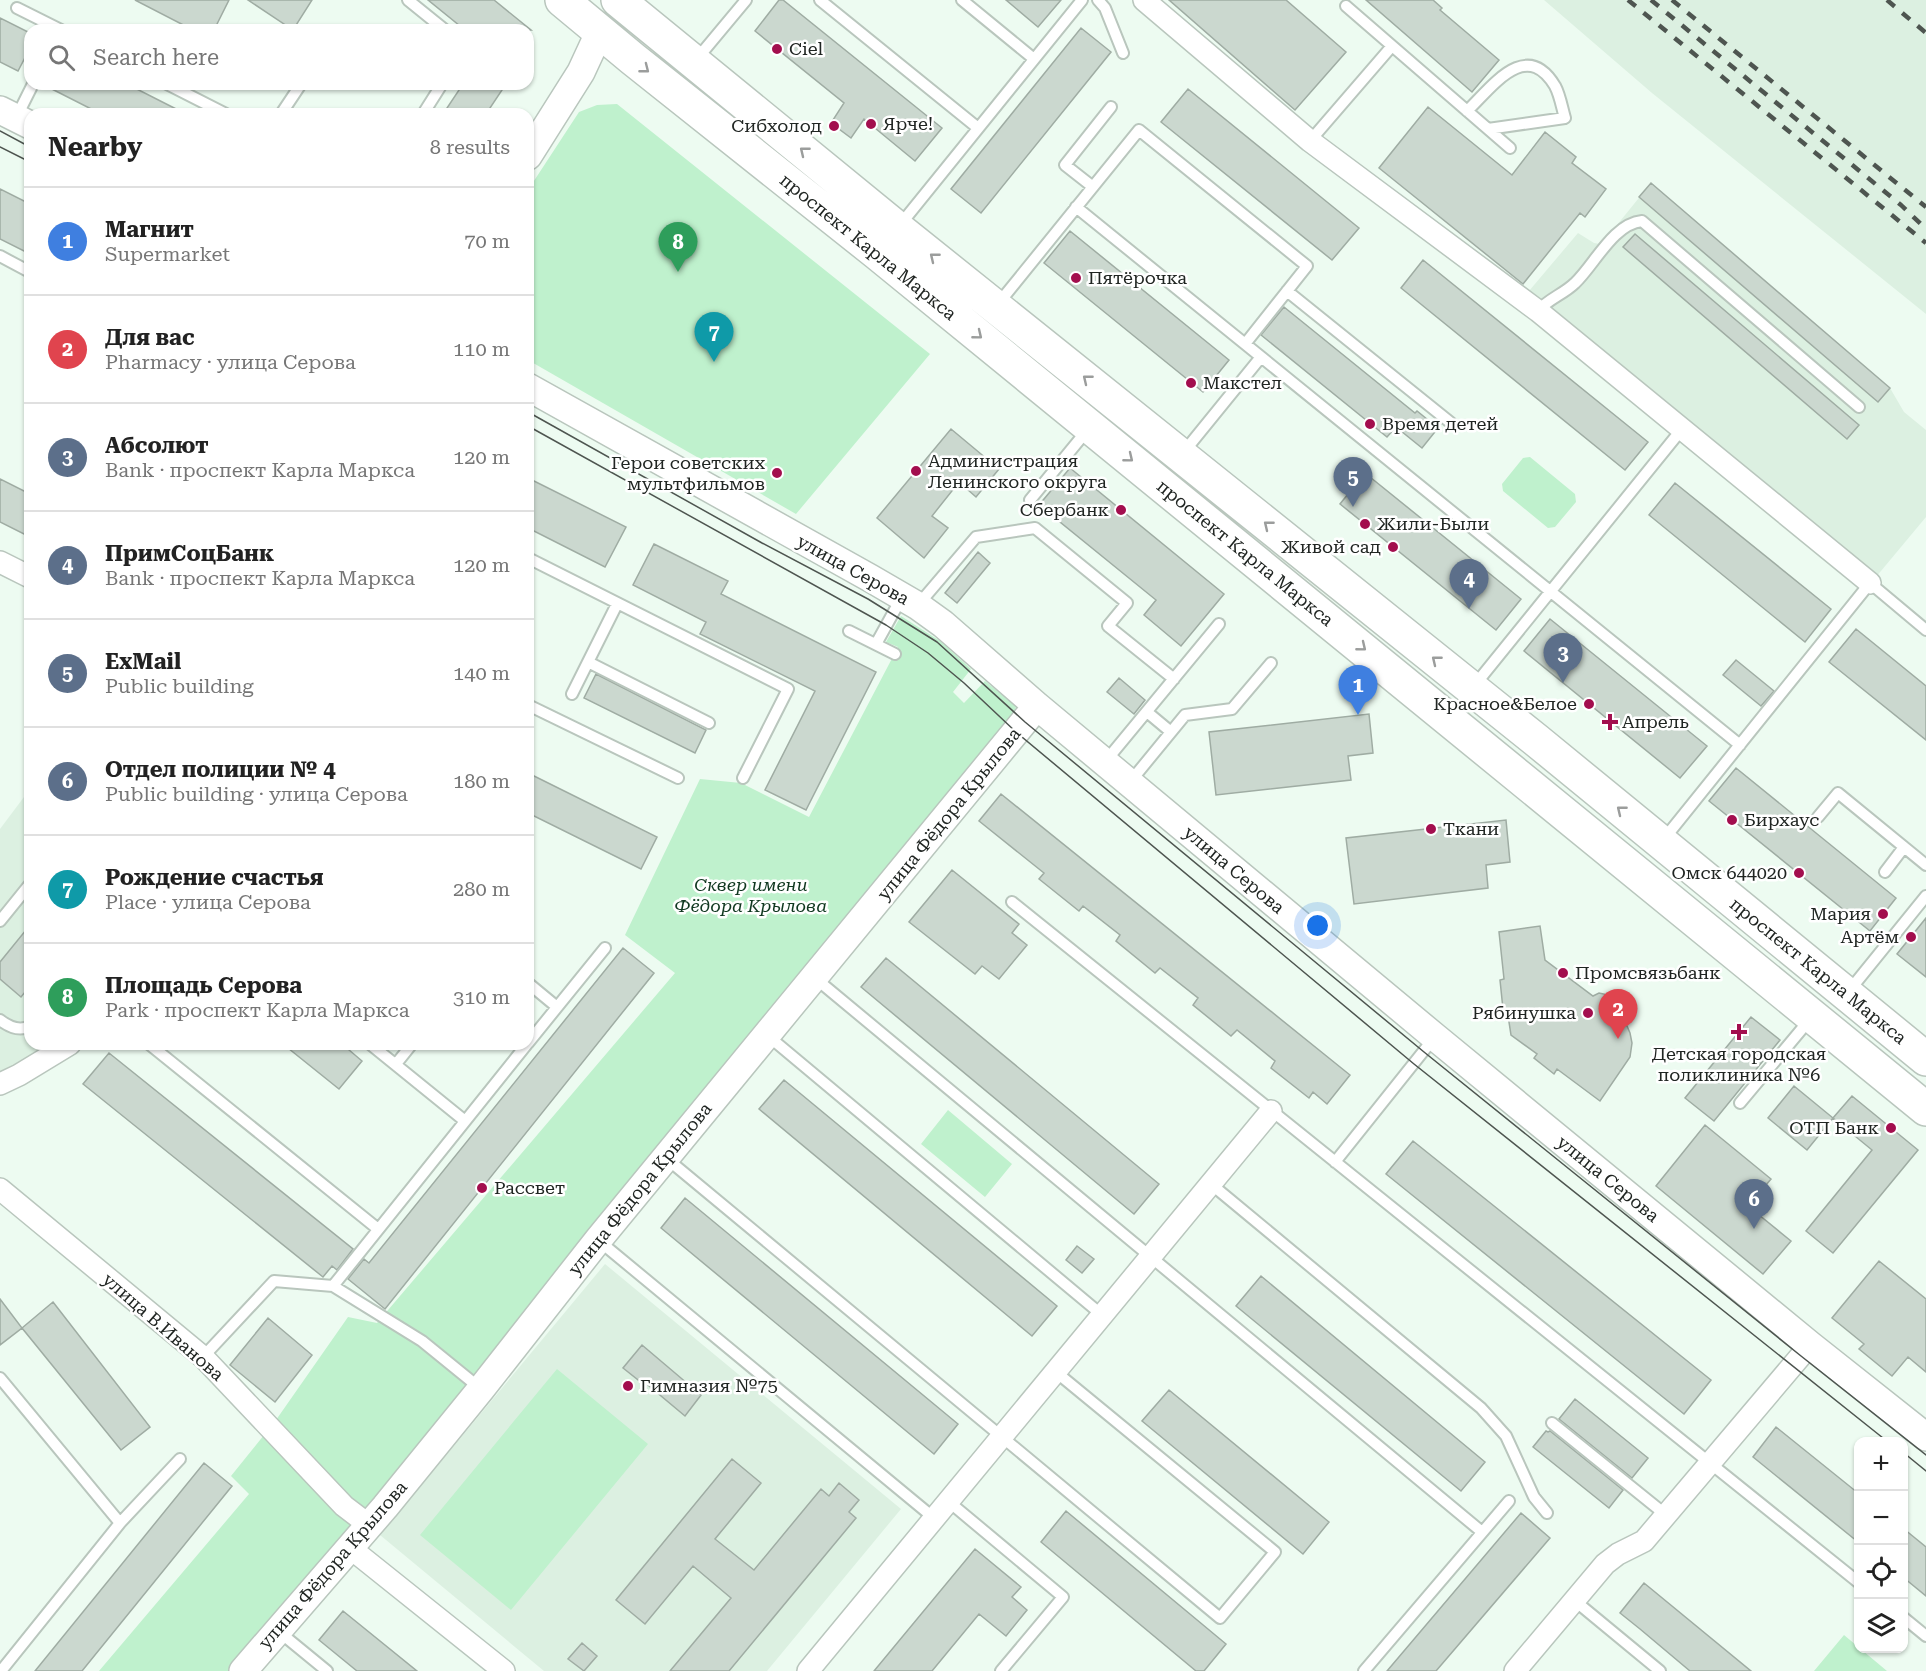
<!DOCTYPE html>
<html lang="en">
<head>
<meta charset="utf-8">
<style>
	body { margin:0; font-family:"Roboto Serif",serif; background:#f2f2f2; color:#222 }
	.controls { position:absolute; right:18px; bottom:18px; display:grid; overflow:hidden; border-radius:12px; box-shadow:0 2px 4px #0004 }
	.controls button { width:54px; height:54px; display:grid; place-items:center; padding:0; border:0; border-bottom:2px solid #e0e0e0; background:#fff; color:#222; font:30px sans-serif }
	.you { position:absolute; left:1318px; top:926px; width:21px; height:21px; margin:-15px; border:4px solid #fff; border-radius:50%; background:#1a73e8; box-shadow:0 0 0 9px #1a73e833 }
	.badge { display:grid; place-items:center; width:39px; height:39px; border-radius:50%; background:#db2777; color:#fff; font-size:20px; font-weight:700 }
	.pin { position:absolute; translate:-50% -50px; filter:drop-shadow(0 2px 3px #0008) }
	.pin::after { content:''; position:absolute; top:32px; width:21px; height:18px; background:inherit; clip-path:polygon(0 0,100% 0,50% 100%) }
	.list { margin:0; padding:0; list-style:none }
	h2 { display:flex; justify-content:space-between; align-items:center; height:78px; margin:0; padding:0 24px; font-size:26px }
	h2 small { font-size:20px; font-weight:400; color:#767676 }
	.list li { display:grid; grid-template-columns:39px 1fr auto; gap:18px; align-items:center; box-sizing:border-box; height:108px; padding:0 24px; border-top:2px solid #e0e0e0 }
	.list b { display:block; font-size:22px; white-space:nowrap }
	.list p { margin:0; font-size:20px; white-space:nowrap; color:#767676 }
	.list em { font-size:20px; font-style:normal; color:#767676 }
	.icon { flex:none; width:33px; height:33px; fill:none; stroke:currentColor; stroke-width:2; stroke-linecap:round; stroke-linejoin:round }
	.map { position:relative; flex:none; width:1926px; height:1671px; overflow:hidden }
	.search { position:absolute; background:#fff; box-shadow:0 2px 4px #0004; left:24px; top:24px; width:510px; height:66px; display:flex; align-items:center; gap:15px; box-sizing:border-box; padding:0 21px; border-radius:18px; color:#767676; font-size:22px }
	.panel { position:absolute; background:#fff; box-shadow:0 2px 4px #0004; left:24px; top:108px; width:510px; height:942px; border-radius:18px }
	.map>svg:first-child { display:block }
</style>
</head>
<body>
<div class="map">
<svg width="1926" height="1671" viewBox="0 0 1926 1671">
	<rect width="100%" height="100%" fill="#edfbf1"/>
	<path fill="#dcf0e1" d="M1544 0H1926V314L1652 93Z
		M1651 183 1890 388 1904 412 1926 430V517L1876 577 1529 291 1578 233 1594 243 1600 244 1604 241Z
		M30 789V1044H54L0 1076V829Z
		M605 1264 901 1509 767 1671H544L380 1535Z"/>
	<path fill="#bff1cd" d="M617 104 930 354 796 514 528 360V190L579 112 597 105Z
		M1530 457 1575 494 1576 502 1555 527 1548 528 1503 491 1502 484 1523 458Z
		M901 616 940 641 971 669 953 692 964 703 985 681 1016 706 1014 720 236 1671H99L249 1494 231 1476 276 1420 348 1317 377 1323 675 973 625 935 700 779 741 783 809 817 898 647 886 642Z
		M948 1110 1012 1164 985 1197 921 1144Z
		M557 1369 648 1444 511 1610 420 1535Z
		M1844 1635 1887 1671H1814Z"/>
	<path fill="#cbd8cf" stroke="#9faca3" stroke-width="1.5" d="M135 0H229L214 30H193Z
		M248 0H312L293 30Z
		M428 0H494L531 30H465Z
		M779 0H783L942 128 915 161 864 119 851 138 831 123 844 103 755 31Z
		M1006 0H1061L1038 27Z
		M1169 0H1286L1346 52 1295 110Z
		M1366 0H1433L1442 8 1440 10 1499 60 1472 92Z
		M0 18 30 33V48L18 71 0 62Z
		M1081 28 1111 52 981 213 951 189Z
		M42 84H127L186 114H101Z
		M463 84H506L486 114H443Z
		M1188 89 1359 228 1332 260 1161 122Z
		M1428 107 1512 175 1545 132 1576 157 1572 163 1606 189 1585 217 1580 213 1523 284 1379 168Z
		M1651 183 1890 388 1878 402 1639 197Z
		M0 189 30 204V254L0 239Z
		M1070 231 1229 360 1203 392 1044 263Z
		M1635 234 1859 425 1847 439 1623 247Z
		M1423 260 1648 442 1625 470 1401 288Z
		M1284 307 1415 413 1417 411 1438 428 1422 448 1396 427 1387 437 1261 335Z
		M951 429 999 469 976 497 959 482 932 516 948 528 924 558 877 518Z
		M1070 468 1224 594 1181 646 1144 615 1156 600 1039 505Z
		M1365 473 1521 599 1496 630 1340 504Z
		M528 478 626 527 605 567 528 528Z
		M0 479 30 494V537L0 522Z
		M1675 483 1831 609 1805 642 1649 515Z
		M654 544 728 581 721 594 876 672 806 810 765 790 815 691 700 634 706 622 633 585Z
		M978 552 990 563 957 603 945 593Z
		M1550 619 1707 746 1680 778 1524 651Z
		M1856 629 1926 686V740L1829 662Z
		M1736 660 1774 691 1761 706 1723 675Z
		M596 674 706 730 695 753 584 698Z
		M1119 678 1145 700 1134 714 1107 692Z
		M1369 714 1373 753 1348 756 1351 780 1216 795 1209 732Z
		M1736 768 1896 898 1870 931 1709 801Z
		M528 773 657 837 641 869 528 813Z
		M1001 794 1350 1075 1327 1104 1313 1092 1309 1098 1271 1068 1275 1061 1237 1030 1231 1036 1193 1005 1198 998 1160 968 1155 973 1116 941 1120 935 1083 906 1079 911 1039 879 1044 873 979 821Z
		M1506 820 1510 862 1486 865 1488 888 1354 904 1346 838Z
		M952 870 1019 924 1012 933 1027 945 999 979 982 966 975 974 909 922Z
		M1926 918V977L1897 954Z
		M30 925V986L21 997 0 979V962Z
		M1540 926 1545 960 1593 996 1599 993 1608 995 1613 998 1614 1013 1627 1026 1630 1033 1632 1043 1630 1057 1600 1101 1557 1069 1554 1074 1534 1058 1537 1054 1511 1035 1507 1009H1503L1500 980 1504 979 1499 932Z
		M623 948 654 973 385 1309 348 1279 364 1259 369 1263Z
		M886 958 1159 1184 1134 1214 861 987Z
		M1751 1017 1780 1040 1714 1121 1685 1098Z
		M283 1044H342L362 1061 339 1089Z
		M109 1053 353 1249 337 1270 332 1266 323 1277 83 1084Z
		M784 1080 1057 1306 1032 1336 759 1109Z
		M1794 1086 1833 1118 1807 1150 1768 1118Z
		M1852 1096 1918 1150 1833 1253 1806 1231 1872 1150 1833 1118Z
		M1705 1125 1771 1179 1748 1206 1791 1241 1763 1274 1656 1186Z
		M1413 1141 1711 1380 1684 1414 1386 1174Z
		M685 1198 958 1424 934 1454 661 1228Z
		M1077 1246 1094 1259 1082 1273 1066 1260Z
		M1879 1261 1926 1299V1372L1908 1357 1892 1376 1859 1349 1864 1344 1832 1318Z
		M1261 1276 1485 1462 1461 1491 1236 1306Z
		M0 1299 22 1328 0 1345Z
		M53 1302 150 1427 121 1450 22 1328Z
		M268 1318 312 1355 275 1402 230 1365Z
		M642 1345 701 1395 685 1416 643 1381 642 1383 623 1368Z
		M1169 1390 1329 1522 1303 1554 1142 1421Z
		M1575 1399 1648 1458 1632 1478 1559 1419Z
		M1776 1427 1858 1493V1542L1753 1457Z
		M1546 1431 1548 1432 1550 1431 1623 1490 1609 1508 1533 1447Z
		M732 1459 761 1483 715 1539 754 1570 821 1489 829 1496 839 1483 859 1500 849 1512 856 1518 729 1671H670L731 1598 693 1566 645 1624 616 1600Z
		M204 1463 232 1486 82 1671H35Z
		M1066 1511 1226 1644 1204 1671H1196L1041 1542Z
		M1521 1513 1550 1538 1436 1671H1387Z
		M1904 1529 1926 1547V1596L1904 1578Z
		M975 1549 1021 1587 1012 1597 1027 1610 1006 1636 979 1614 932 1671H874Z
		M1644 1583 1751 1671H1690L1640 1629 1620 1613Z
		M343 1611 417 1671H357L319 1640Z
		M582 1643 597 1656 584 1671 568 1659Z"/>
	<g fill="none" stroke-linecap="round" stroke-linejoin="round">
		<g stroke="#b9c6bd" stroke-width="14">
			<path id="service" d="M408 0 445 30
				M820 0 978 128
				M962 0 1034 59
				M1098 0 1105 8 1123 53
				M1346 6 1510 148
				M17 8 61 30
				M696 60 746 0
				M167 84 226 114
				M1467 111C1492 87 1526 38 1555 86 1560 95 1562 108 1565 118L1488 129
				M281 114 301 84
				M423 114 442 84
				M16 118 33 84
				M1310 141 1392 46
				M1093 187 1065 165 1111 107
				M1076 207 1740 745
				M900 225 1082 0
				M0 256 30 272
				M1287 291 1451 423
				M998 304 1139 130 1307 266 1245 344
				M1538 311C1548 299 1564 294 1575 283 1595 264 1613 224 1642 221L1859 407
				M1183 453 1261 357
				M1030 500 1089 428
				M528 558 788 689 743 778
				M918 605 976 537 1035 528 1127 603 1108 626 1174 679
				M849 631 895 654
				M876 644 902 597
				M588 662 709 723
				M1474 686 1682 429
				M572 694 617 604
				M528 705 678 778
				M1147 712 1171 732
				M1105 762 1219 624
				M1130 782 1185 715 1232 709 1271 663
				M1818 817 1838 793 1926 865
				M1664 839 1870 583 1926 630
				M1885 872 1904 847
				M1012 902 1858 1582
				M0 921 30 884
				M815 978 1482 1532
				M528 983 557 1007
				M1849 991 1926 896
				M0 1020C9 1027 19 1032 30 1026
				M767 1035 1102 1315
				M528 1043 605 948
				M149 1044 378 1229
				M370 1044 465 1121
				M396 1064 412 1044
				M1740 1103 1811 1018
				M666 1158 1220 1618 1275 1552 1056 1372
				M1335 1162 1434 1038
				M1211 1184 1481 1408 1506 1436 1534 1497 1547 1513
				M598 1240 934 1518
				M333 1286 527 1044
				M203 1357 274 1281 333 1286 422 1341 481 1389
				M0 1378 120 1523
				M1552 1423 1666 1515
				M948 1501 1063 1597 1001 1671
				M1574 1600 1660 1671
				M1904 1618 1926 1636
				M277 1630 327 1671
				M1 1671 120 1523 180 1459
				M1364 1671 1509 1501"/>
		</g>
		<g stroke="#b9c6bd" stroke-width="24">
			<path id="minor" d="M1144 0 1310 141 1538 311 1870 583
				M0 562 30 577
				M0 1084 19 1075 70 1044
				M0 1189 203 1357 344 1506 369 1525
				M349 1547 504 1671
				M808 1671 1271 1111
				M1515 1671 1605 1564 1618 1554 1644 1541 1810 1345"/>
		</g>
		<g stroke="#b9c6bd" stroke-width="30">
			<path id="tertiary" d="M0 110 30 125
				M528 156 581 72 600 31
				M528 387 870 578 918 606 943 624 1037 706 1435 1037 1810 1345 1926 1437
				M243 1671 385 1507 481 1389 598 1240 1037 706"/>
		</g>
		<g stroke="#b9c6bd" stroke-width="36">
			<path id="primary" d="M562 0 633 59 877 253 1926 1109
				M618 0 897 228 1536 740 1926 1059"/>
		</g>
		<use href="#service" stroke="#fff" stroke-width="10"/>
		<use href="#minor" stroke="#fff" stroke-width="21"/>
		<use href="#tertiary" stroke="#fff" stroke-width="27"/>
		<use href="#primary" stroke="#fff" stroke-width="33"/>
		<path stroke="#4e5550" stroke-width="1.5" d="M0 131 30 147
			M0 147 30 162
			M528 412 762 543 868 599 937 642 1025 722 1424 1052 1801 1356 1926 1455
			M528 426 886 625 928 653 964 683 1016 732 1414 1064 1888 1442
			M1904 1453 1926 1471"/>
		<path stroke="#4e5550" stroke-width="4.5" stroke-dasharray="10 10" stroke-linecap="butt" d="M1628 0 1926 243
			M1651 0 1901 205 1926 229
			M1672 0 1926 207
			M1887 0 1926 33"/>
	</g>
	<defs><path id="oneway-chevron" d="M-2-3.5L2.5 0L-2 3.5" fill="none" stroke-width="1.6" stroke-linecap="round" stroke-linejoin="round" transform="scale(1.5)"/></defs>
	<g stroke="#9b9d9c">
		<use href="#oneway-chevron" transform="translate(645 69) rotate(38)"/>
		<use href="#oneway-chevron" transform="translate(804 151) rotate(-141)"/>
		<use href="#oneway-chevron" transform="translate(934 257) rotate(-141)"/>
		<use href="#oneway-chevron" transform="translate(978 335) rotate(39)"/>
		<use href="#oneway-chevron" transform="translate(1087 379) rotate(-141)"/>
		<use href="#oneway-chevron" transform="translate(1129 458) rotate(39)"/>
		<use href="#oneway-chevron" transform="translate(1268 525) rotate(-141)"/>
		<use href="#oneway-chevron" transform="translate(1362 647) rotate(39)"/>
		<use href="#oneway-chevron" transform="translate(1436 660) rotate(-141)"/>
		<use href="#oneway-chevron" transform="translate(1621 810) rotate(-141)"/>
	</g>
	<g fill="#a30e4e" stroke="#fff" stroke-width="2">
		<circle cx="777" cy="49" r="6"/>
		<circle cx="871" cy="124" r="6"/>
		<circle cx="834" cy="126" r="6"/>
		<circle cx="1076" cy="278" r="6"/>
		<circle cx="1191" cy="383" r="6"/>
		<circle cx="1370" cy="424" r="6"/>
		<circle cx="916" cy="471" r="6"/>
		<circle cx="777" cy="473" r="6"/>
		<circle cx="1121" cy="510" r="6"/>
		<circle cx="1365" cy="524" r="6"/>
		<circle cx="1393" cy="547" r="6"/>
		<circle cx="1589" cy="704" r="6"/>
		<path d="M1607 713h6v6h6v6h-6v6h-6v-6h-6v-6h6z"/>
		<circle cx="1732" cy="820" r="6"/>
		<circle cx="1431" cy="829" r="6"/>
		<circle cx="1799" cy="873" r="6"/>
		<circle cx="1883" cy="914" r="6"/>
		<circle cx="1911" cy="937" r="6"/>
		<circle cx="1563" cy="973" r="6"/>
		<circle cx="1588" cy="1013" r="6"/>
		<path d="M1736 1023h6v6h6v6h-6v6h-6v-6h-6v-6h6z"/>
		<circle cx="1891" cy="1128" r="6"/>
		<circle cx="482" cy="1188" r="6"/>
		<circle cx="628" cy="1386" r="6"/>
	</g>
	<g text-anchor="middle" stroke-width="5" stroke-linejoin="round" paint-order="stroke">
		<g font-size="18" fill="#202522" stroke="#fff" text-anchor="start">
			<text x="789" y="55">Ciel</text>
			<text x="883" y="130">Ярче!</text>
			<text x="822" y="132" text-anchor="end">Сибхолод</text>
			<text x="1088" y="284">Пятёрочка</text>
			<text x="1203" y="389">Макстел</text>
			<text x="1382" y="430">Время детей</text>
			<text x="928" y="467">Администрация<tspan x="928" dy="21">Ленинского округа</tspan></text>
			<text x="765" y="469" text-anchor="end">Герои советских<tspan x="765" dy="21">мультфильмов</tspan></text>
			<text x="1109" y="516" text-anchor="end">Сбербанк</text>
			<text x="1377" y="530">Жили-Были</text>
			<text x="1381" y="553" text-anchor="end">Живой сад</text>
			<text x="1577" y="710" text-anchor="end">Красное&amp;Белое</text>
			<text x="1622" y="728">Апрель</text>
			<text x="1744" y="826">Бирхаус</text>
			<text x="1443" y="835">Ткани</text>
			<text x="1787" y="879" text-anchor="end">Омск 644020</text>
			<text x="1871" y="920" text-anchor="end">Мария</text>
			<text x="1899" y="943" text-anchor="end">Артём</text>
			<text x="1575" y="979">Промсвязьбанк</text>
			<text x="1576" y="1019" text-anchor="end">Рябинушка</text>
			<text x="1739" y="1060" text-anchor="middle">Детская городская<tspan x="1739" dy="21">поликлиника №6</tspan></text>
			<text x="1879" y="1134" text-anchor="end">ОТП Банк</text>
			<text x="494" y="1194">Рассвет</text>
			<text x="640" y="1392">Гимназия №75</text>
		</g>
		<g font-size="18" fill="#202522" stroke="#fff">
			<text transform="translate(868 247) rotate(39)" y="6">проспект Карла Маркса</text>
			<text transform="translate(1245 553) rotate(39)" y="6">проспект Карла Маркса</text>
			<text transform="translate(853 570) rotate(29)" y="6">улица Серова</text>
			<text transform="translate(949 814) rotate(-51)" y="6">улица Фёдора Крылова</text>
			<text transform="translate(1234 870) rotate(40)" y="6">улица Серова</text>
			<text transform="translate(1818 971) rotate(39)" y="6">проспект Карла Маркса</text>
			<text transform="translate(1608 1179) rotate(39)" y="6">улица Серова</text>
			<text transform="translate(640 1189) rotate(-51)" y="6">улица Фёдора Крылова</text>
			<text transform="translate(163 1327) rotate(41)" y="6">улица В.Иванова</text>
			<text transform="translate(333 1565) rotate(-49)" y="6">улица Фёдора Крылова</text>
		</g>
		<g font-size="18" font-style="italic" fill="#103820" stroke="#fff">
			<text x="751" y="891">Сквер имени<tspan x="751" dy="21">Фёдора Крылова</tspan></text>
		</g>
	</g>
</svg>
<div class="controls">
<button>+</button>
<button>−</button>
<button><svg class="icon" aria-label="locate" viewBox="0 0 24 24"><circle cx="12" cy="12" r="6"/><path d="M12 2v4M12 18v4M2 12h4M18 12h4"/></svg></button>
<button><svg class="icon" aria-label="layers" viewBox="0 0 24 24"><path d="M12 4l9 5-9 5-9-5zM3 14l9 5 9-5"/></svg></button>
</div>
<div class="you"></div>
<div class="pin badge" style="left:1358px;top:715px;background:#3f7fe0">1</div>
<div class="pin badge" style="left:1618px;top:1039px;background:#e0444e">2</div>
<div class="pin badge" style="left:1563px;top:683px;background:#5c6f8a">3</div>
<div class="pin badge" style="left:1469px;top:609px;background:#5c6f8a">4</div>
<div class="pin badge" style="left:1353px;top:507px;background:#5c6f8a">5</div>
<div class="pin badge" style="left:1754px;top:1229px;background:#5c6f8a">6</div>
<div class="pin badge" style="left:714px;top:362px;background:#0f9aa8">7</div>
<div class="pin badge" style="left:678px;top:272px;background:#2e9e5b">8</div>
<div class="search"><svg class="icon" aria-label="search" viewBox="0 0 24 24"><circle cx="10" cy="10" r="6"/><path d="M15 15l6 6"/></svg>Search here</div>
<section class="panel">
<h2>Nearby<small>8 results</small></h2>
<ul class="list">
<li><span class="badge" style="background:#3f7fe0">1</span><div><b>Магнит</b><p>Supermarket</p></div><em>70 m</em></li>
<li><span class="badge" style="background:#e0444e">2</span><div><b>Для вас</b><p>Pharmacy · улица Серова</p></div><em>110 m</em></li>
<li><span class="badge" style="background:#5c6f8a">3</span><div><b>Абсолют</b><p>Bank · проспект Карла Маркса</p></div><em>120 m</em></li>
<li><span class="badge" style="background:#5c6f8a">4</span><div><b>ПримСоцБанк</b><p>Bank · проспект Карла Маркса</p></div><em>120 m</em></li>
<li><span class="badge" style="background:#5c6f8a">5</span><div><b>ExMail</b><p>Public building</p></div><em>140 m</em></li>
<li><span class="badge" style="background:#5c6f8a">6</span><div><b>Отдел полиции № 4</b><p>Public building · улица Серова</p></div><em>180 m</em></li>
<li><span class="badge" style="background:#0f9aa8">7</span><div><b>Рождение счастья</b><p>Place · улица Серова</p></div><em>280 m</em></li>
<li><span class="badge" style="background:#2e9e5b">8</span><div><b>Площадь Серова</b><p>Park · проспект Карла Маркса</p></div><em>310 m</em></li>
</ul>
</section>
</div>
</body>
</html>
